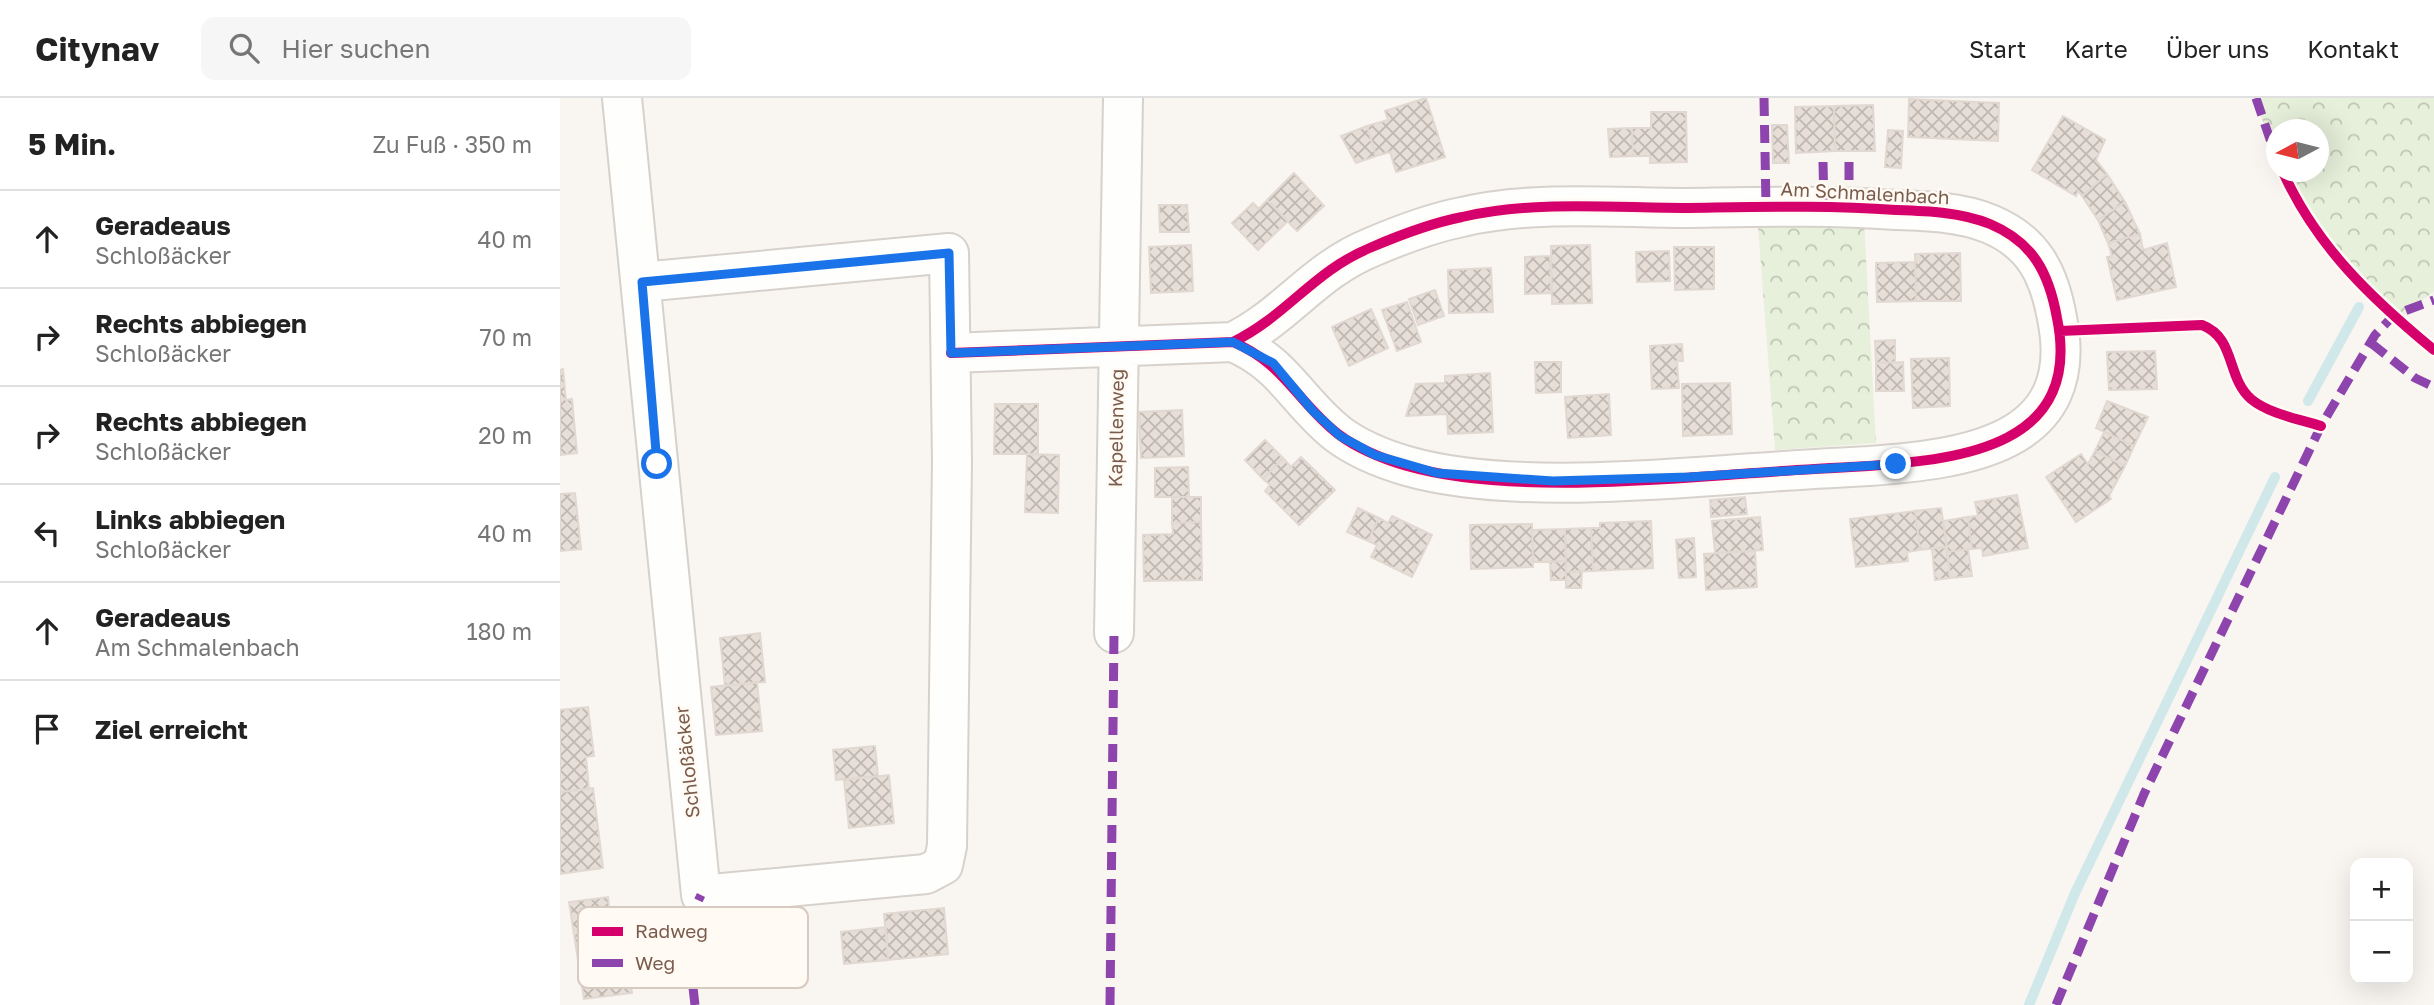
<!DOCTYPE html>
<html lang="de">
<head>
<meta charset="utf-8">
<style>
	body { margin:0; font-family:"Golos Text",sans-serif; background:#f6f6f6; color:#222 }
	.controls { position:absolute; right:21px; bottom:21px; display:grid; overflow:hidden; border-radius:14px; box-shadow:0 7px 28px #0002 }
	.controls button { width:63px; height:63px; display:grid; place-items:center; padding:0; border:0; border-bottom:2px solid #e0e0e0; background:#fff; color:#222; font:35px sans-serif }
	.compass { position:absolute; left:1706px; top:21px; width:63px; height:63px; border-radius:50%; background:#fff; box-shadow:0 7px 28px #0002; rotate:263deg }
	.stop { position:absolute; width:21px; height:21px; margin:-16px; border:5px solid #1a73e8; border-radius:50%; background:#fff }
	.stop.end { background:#1a73e8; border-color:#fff; box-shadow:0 2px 7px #0008 }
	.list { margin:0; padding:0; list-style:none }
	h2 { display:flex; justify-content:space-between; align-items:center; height:91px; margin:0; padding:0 28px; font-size:30px }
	h2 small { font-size:23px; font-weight:400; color:#767676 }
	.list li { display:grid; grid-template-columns:46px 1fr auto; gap:21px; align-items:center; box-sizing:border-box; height:98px; padding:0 28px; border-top:2px solid #e0e0e0 }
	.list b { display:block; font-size:26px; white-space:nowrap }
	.list p { margin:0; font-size:23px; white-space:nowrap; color:#767676 }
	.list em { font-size:23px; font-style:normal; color:#767676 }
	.icon { flex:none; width:38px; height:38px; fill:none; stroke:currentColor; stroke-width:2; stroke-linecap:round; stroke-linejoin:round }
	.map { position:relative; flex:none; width:1874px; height:907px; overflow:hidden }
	header { display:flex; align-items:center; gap:42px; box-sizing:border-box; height:98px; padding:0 35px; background:#fff; border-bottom:2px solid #e0e0e0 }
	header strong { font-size:33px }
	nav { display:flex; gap:38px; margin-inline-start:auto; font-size:24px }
	.search { width:490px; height:63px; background:#f6f6f6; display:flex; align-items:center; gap:18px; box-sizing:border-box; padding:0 24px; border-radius:14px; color:#767676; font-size:26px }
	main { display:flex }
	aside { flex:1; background:#fff }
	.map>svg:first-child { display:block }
</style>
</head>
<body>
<header>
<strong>Citynav</strong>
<div class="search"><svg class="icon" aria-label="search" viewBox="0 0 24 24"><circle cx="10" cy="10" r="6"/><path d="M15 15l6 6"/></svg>Hier suchen</div>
<nav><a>Start</a><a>Karte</a><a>Über uns</a><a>Kontakt</a></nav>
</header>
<main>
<aside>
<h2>5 Min.<small>Zu Fuß · 350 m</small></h2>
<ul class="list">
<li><svg class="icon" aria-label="ahead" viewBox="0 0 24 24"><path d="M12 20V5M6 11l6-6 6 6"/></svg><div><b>Geradeaus</b><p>Schloßäcker</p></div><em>40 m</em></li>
<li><svg class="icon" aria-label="right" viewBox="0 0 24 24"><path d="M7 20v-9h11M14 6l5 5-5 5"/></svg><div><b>Rechts abbiegen</b><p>Schloßäcker</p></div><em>70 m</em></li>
<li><svg class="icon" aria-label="right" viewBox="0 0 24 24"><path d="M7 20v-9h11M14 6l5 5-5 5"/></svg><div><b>Rechts abbiegen</b><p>Schloßäcker</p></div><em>20 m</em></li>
<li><svg class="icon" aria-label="left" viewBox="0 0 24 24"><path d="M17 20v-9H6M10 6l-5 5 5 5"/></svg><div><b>Links abbiegen</b><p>Schloßäcker</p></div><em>40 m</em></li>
<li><svg class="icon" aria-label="ahead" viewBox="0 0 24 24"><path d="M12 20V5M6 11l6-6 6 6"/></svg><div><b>Geradeaus</b><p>Am Schmalenbach</p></div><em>180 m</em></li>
<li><svg class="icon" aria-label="arrive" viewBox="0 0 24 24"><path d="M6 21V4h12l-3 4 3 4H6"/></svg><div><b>Ziel erreicht</b></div></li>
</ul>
</aside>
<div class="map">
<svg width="1874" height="907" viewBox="0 0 1874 907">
	<defs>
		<pattern id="forest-crowns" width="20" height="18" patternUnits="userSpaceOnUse" patternTransform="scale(1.75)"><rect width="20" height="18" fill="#e7f0db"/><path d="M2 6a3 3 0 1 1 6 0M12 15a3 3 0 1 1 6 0" fill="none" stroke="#c0c6b4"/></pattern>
		<pattern id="building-cross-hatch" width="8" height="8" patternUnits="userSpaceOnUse" patternTransform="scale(1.75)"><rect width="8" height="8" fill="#e6ded7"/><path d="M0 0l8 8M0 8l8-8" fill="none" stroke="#bfb7b1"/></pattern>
	</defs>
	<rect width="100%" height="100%" fill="#f9f5f0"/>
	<path fill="url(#forest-crowns)" d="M1695 0H1874V193L1839 221C1785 172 1753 141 1722 74H1758V32H1716V62Z
		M1304 123 1316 345 1215 352 1198 127Z"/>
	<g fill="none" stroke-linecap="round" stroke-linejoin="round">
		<path stroke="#d0e8ea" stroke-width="10" d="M1748 303 1799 209
			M1469 907 1515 795 1715 379"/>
	</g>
	<path fill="url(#building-cross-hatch)" stroke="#e2d8d2" stroke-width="2" d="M866 0 885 59 836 74 830 54 816 58 807 28 828 22 825 13Z
		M1349 1 1439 5 1438 43 1348 39Z
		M1313 7 1315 53H1275L1274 8Z
		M1274 8 1275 53 1236 55 1235 9Z
		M1091 14H1126L1127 64 1090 65V58H1073L1072 30H1091Z
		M1503 18 1545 42 1536 62 1547 76 1522 98 1518 93 1516 98 1472 72Z
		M1212 27H1227L1229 65H1213Z
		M807 28 816 58 796 65 781 38Z
		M1072 30 1073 58 1050 59 1048 31Z
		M1328 32 1343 33 1341 70 1325 69Z
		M734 75 764 108 737 133 707 102Z
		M1547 76 1565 104 1538 122 1522 98Z
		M707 102 728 123 698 152 672 125 693 105 699 111Z
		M1565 104 1580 136 1548 145 1538 122Z
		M599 107H627L629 134H600Z
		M1580 136 1583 152 1607 145 1616 189 1557 202 1547 159 1552 158 1548 145Z
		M631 147 633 193 591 195 589 149Z
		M1030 147 1032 205 992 206 991 148Z
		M1114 149H1154V191L1115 192Z
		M1109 153 1110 183 1077 184 1076 154Z
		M1400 155 1401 203H1356L1355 156Z
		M990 158 991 195 965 196V159Z
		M1355 164 1356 203 1317 204 1316 165Z
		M931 170 933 214 889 215 888 172Z
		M875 192 884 218 858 227 849 201Z
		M847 204 861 244 837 253 822 212Z
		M811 211 828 250 789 268 772 229Z
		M1335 242V264L1316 265 1315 243Z
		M1122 246 1123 263H1117L1119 290 1092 291 1090 248Z
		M1595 253 1597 291 1549 292 1547 254Z
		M1389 260 1390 308 1353 310 1351 261Z
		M975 264H1001V294L976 295Z
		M1343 264 1344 293H1316V265Z
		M3 271 6 302 12 301 17 355 0 357V272Z
		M930 275 933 334 888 336 887 316 846 318 856 286 885 285V278Z
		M1170 285 1172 336 1123 338 1122 286Z
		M1049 296 1051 337 1008 340 1005 299Z
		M1547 303 1588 319 1574 348 1536 330Z
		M435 306H478V356H434Z
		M622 312 624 358 581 360 579 314Z
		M1544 334 1574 348 1565 368 1535 353Z
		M705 342 723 360 703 381 685 362Z
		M1535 353 1565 368 1549 398 1551 401 1516 424 1486 379 1521 356 1528 366Z
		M467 356 499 357 498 415 465 414Z
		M741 359 775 392 739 427 705 393 710 387 703 381 723 360 731 369Z
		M628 369 629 399H595V370Z
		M15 395 21 451 0 453V396Z
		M1457 397 1468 450 1423 458 1422 450 1412 451 1408 419 1418 418 1415 404Z
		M612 399H641V424L612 425Z
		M1185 399 1187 416 1151 419 1150 402Z
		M798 410 819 420 808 443 787 434Z
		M1381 410 1387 449 1360 452 1355 413Z
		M1355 413 1360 452 1347 454 1348 463 1296 469 1290 421Z
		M832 418 872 437 852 479 811 459 817 447 808 443 819 420 828 425Z
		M1200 419 1203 452 1155 455 1152 423Z
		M1408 419 1412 451 1387 454 1383 423Z
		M1091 423 1093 470 1033 473 1031 430H1040V425Z
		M641 424 642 482 584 483 583 437 613 436 612 425Z
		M972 426 973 469 911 471 910 427Z
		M1031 430 1033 473 1006 474 1005 431Z
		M1005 431 1006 463 973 464 972 432Z
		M1134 440 1136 479 1119 480 1116 442Z
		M1387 449 1390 480 1375 482 1372 450Z
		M1408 451 1412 478 1390 480 1387 454Z
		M1195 453 1197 489 1146 492 1144 456Z
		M1006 463V482H991L990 464Z
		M1022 473 1021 490H1006V474Z
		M200 535 205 584 165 588 160 540Z
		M197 584 202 633 156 637 151 589Z
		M28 609 34 658 26 659 29 691 0 694V612Z
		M315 648 318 678 276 682 273 652Z
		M329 677 334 725 289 730 284 682Z
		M33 690 43 770 0 776V694Z
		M48 799 53 843 65 842 72 895 24 901 9 804Z
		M384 810 388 856 328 862 324 816Z
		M326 829 328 862 284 866 281 834Z"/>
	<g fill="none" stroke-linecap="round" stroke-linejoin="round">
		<g stroke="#d7d1cb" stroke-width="42">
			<path id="minor" d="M62 0 141 797 366 776 383 767 387 748 392 363 389 155 82 184
				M391 255 673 244C725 266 737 304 778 336 798 351 823 361 847 368 945 396 1093 382 1195 375 1233 372 1271 370 1309 368 1402 361 1523 348 1497 220 1489 175 1473 144 1430 126 1401 114 1367 113 1336 112 1267 107 1198 109 1128 110 1054 110 975 102 902 119 872 125 840 137 812 149 753 173 728 217 673 244
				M554 535 563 0"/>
		</g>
		<use href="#minor" stroke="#fefefd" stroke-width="38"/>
		<path stroke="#8e44ad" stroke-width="9" stroke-dasharray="18 9" stroke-linecap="butt" d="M1204 0 1206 108
			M1696 0 1716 59
			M1263 64 1264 108
			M1289 64V109
			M1811 245 1855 280 1874 289
			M135 907 126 828 141 797
			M550 907 554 535
			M1496 907 1584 696 1761 328 1815 237 1834 217 1874 202"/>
		<g stroke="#fffaf3" stroke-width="15">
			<path id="cycleway" d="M1723 74C1756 148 1812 201 1874 252
				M1500 233 1642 227C1676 240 1666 279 1691 301 1709 316 1739 321 1761 328
				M391 255 673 244C725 266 737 304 778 336 798 351 823 361 847 368 945 396 1093 382 1195 375 1233 372 1271 370 1309 368 1402 361 1523 348 1497 220 1489 175 1473 144 1430 126 1401 114 1367 113 1336 112 1267 107 1198 109 1128 110 1054 110 975 102 902 119 872 125 840 137 812 149 753 173 728 217 673 244"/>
		</g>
		<use href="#cycleway" stroke="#d6006c" stroke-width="10"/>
	</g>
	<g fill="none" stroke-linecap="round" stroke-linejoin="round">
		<path stroke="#1a73e8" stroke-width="9" d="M97 366 82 184 389 155 391 255 673 244 713 265 753 313 780 338 815 357 877 375 993 383 1129 379 1336 366"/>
	</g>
	<g text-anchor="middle" stroke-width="5" stroke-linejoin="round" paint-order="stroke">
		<g font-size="19" fill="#7a5c4d" stroke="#fffaf3">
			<text transform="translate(1305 95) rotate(3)" y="7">Am Schmalenbach</text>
			<text transform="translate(556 330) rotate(-89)" y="7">Kapellenweg</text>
			<text transform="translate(127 664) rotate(-96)" y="7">Schloßäcker</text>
		</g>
	</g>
	<rect x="18" y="809" width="230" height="81" rx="10" fill="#fffaf3" stroke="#d7cbc1" stroke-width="2"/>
	<rect x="32" y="829" width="31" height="9" fill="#d6006c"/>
	<rect x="32" y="861" width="31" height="8" fill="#8e44ad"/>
	<g font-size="19" fill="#7a5c4d">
		<text x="75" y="840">Radweg</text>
		<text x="75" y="872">Weg</text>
	</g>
</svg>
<div class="controls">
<button>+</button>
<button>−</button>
</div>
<svg class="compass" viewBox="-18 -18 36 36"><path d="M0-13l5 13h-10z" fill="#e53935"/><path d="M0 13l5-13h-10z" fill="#767676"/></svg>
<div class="stop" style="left:97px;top:366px"></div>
<div class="stop end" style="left:1336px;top:366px"></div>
</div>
</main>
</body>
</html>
